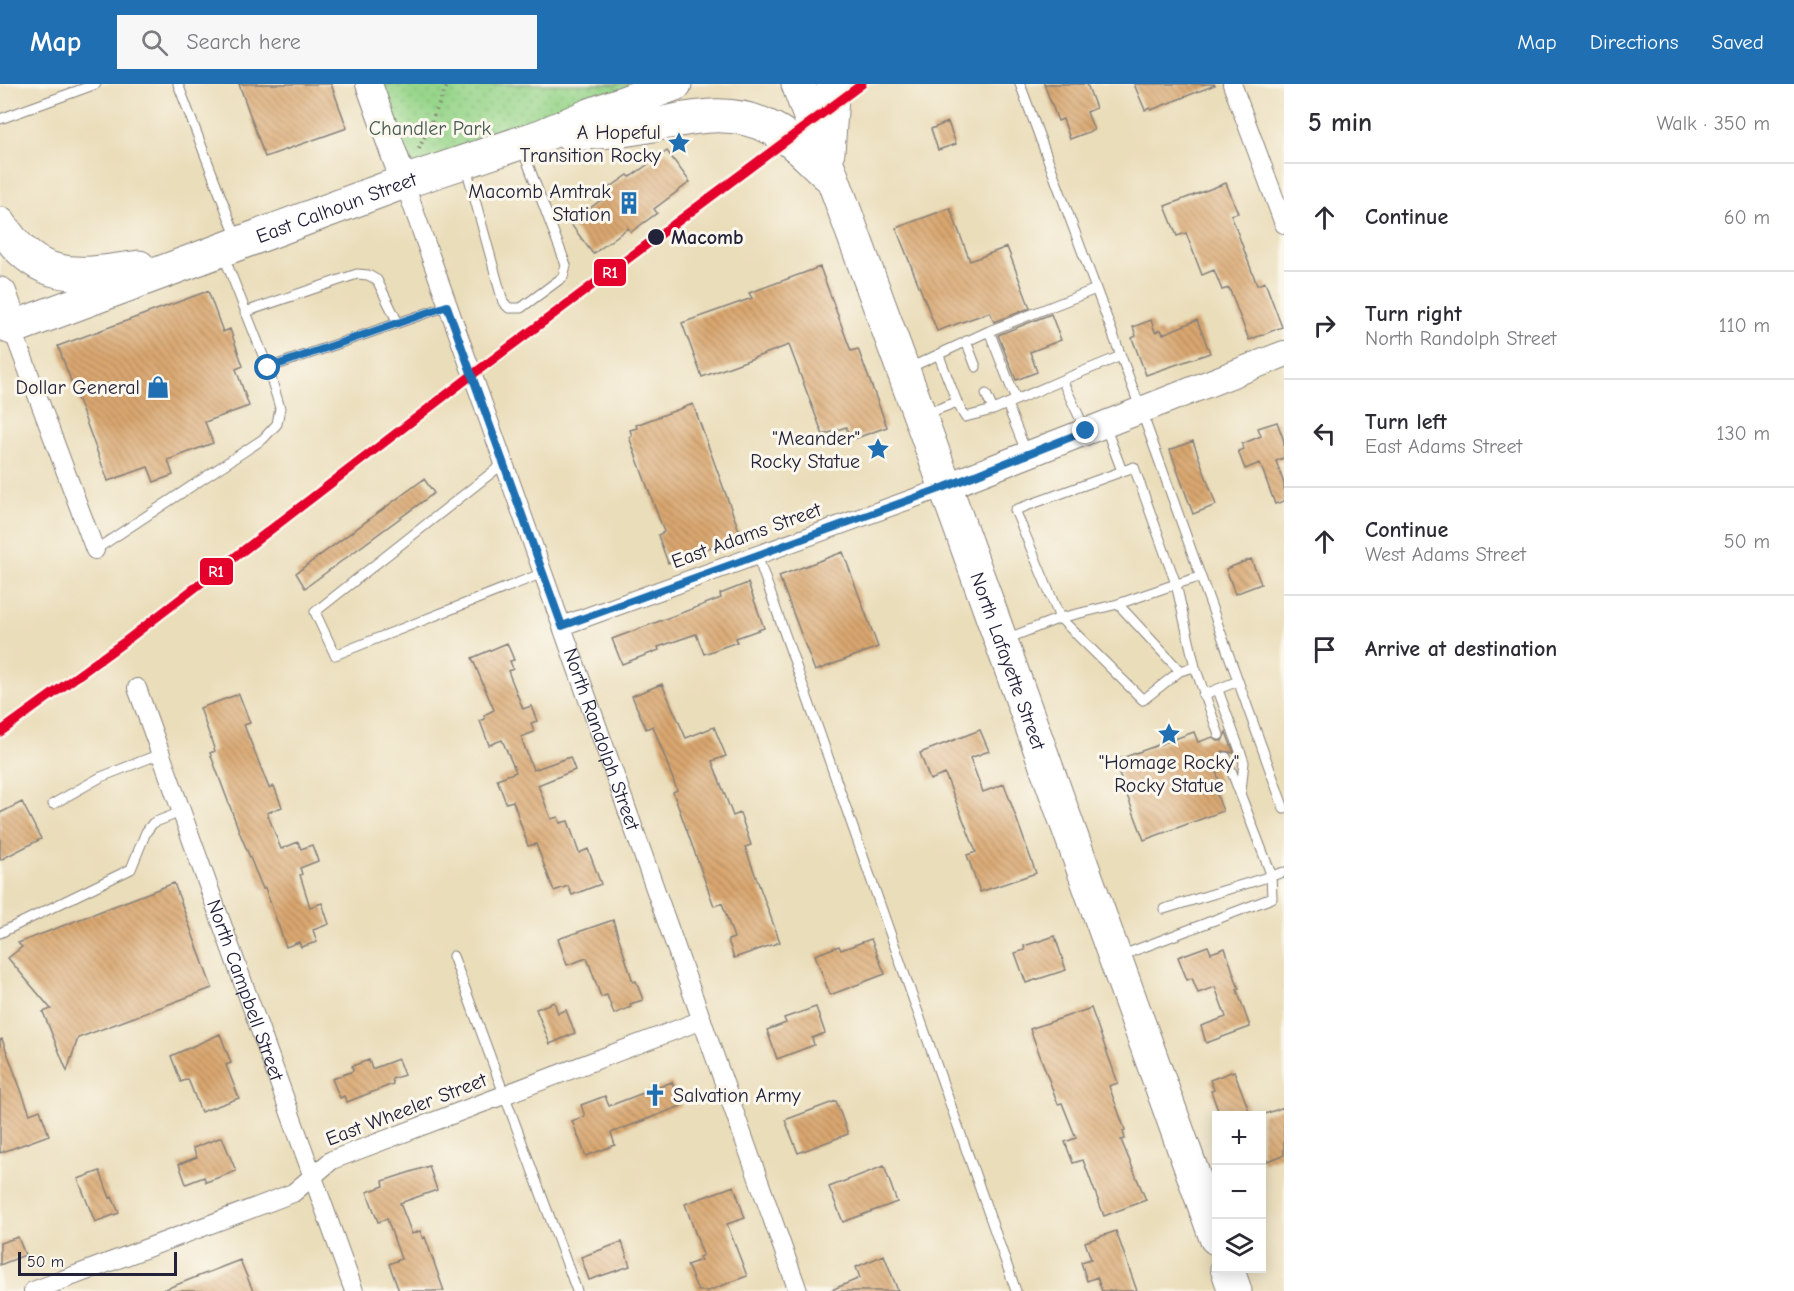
<!DOCTYPE html>
<html lang="en">
<head>
<meta charset="utf-8">
<style>
	body { margin:0; font-family:"Comic Neue",sans-serif; background:#f7f7f7; color:#2b2b33 }
	.controls { position:absolute; right:18px; bottom:18px; display:grid; overflow:hidden; border-radius:0px; box-shadow:0 3px 15px #0003 }
	.controls button { width:54px; height:54px; display:grid; place-items:center; padding:0; border:0; border-bottom:2px solid #e1e1e2; background:#fff; color:#2b2b33; font:30px sans-serif }
	.scale { position:absolute; left:18px; bottom:15px; width:159px; box-sizing:border-box; padding-left:6px; border:3px solid #22223b; border-top:0; font-size:16px; line-height:21px; white-space:nowrap; color:#22223b; -webkit-text-stroke:4px #fbf7ec; paint-order:stroke }
	.stop { position:absolute; width:18px; height:18px; margin:-14px; border:4px solid #1f6fb2; border-radius:50%; background:#fff }
	.stop.end { background:#1f6fb2; border-color:#fff; box-shadow:0 2px 6px #0008 }
	.list { margin:0; padding:0; list-style:none }
	h2 { display:flex; justify-content:space-between; align-items:center; height:78px; margin:0; padding:0 24px; font-size:26px }
	h2 small { font-size:20px; font-weight:400; color:#7c7c81 }
	.list li { display:grid; grid-template-columns:39px 1fr auto; gap:18px; align-items:center; box-sizing:border-box; height:108px; padding:0 24px; border-top:2px solid #e1e1e2 }
	.list b { display:block; font-size:22px; white-space:nowrap }
	.list p { margin:0; font-size:20px; white-space:nowrap; color:#7c7c81 }
	.list em { font-size:20px; font-style:normal; color:#7c7c81 }
	.icon { flex:none; width:33px; height:33px; fill:none; stroke:currentColor; stroke-width:2; stroke-linecap:round; stroke-linejoin:round }
	.map { position:relative; flex:none; width:1284px; height:1207px; overflow:hidden }
	header { display:flex; align-items:center; gap:36px; box-sizing:border-box; height:84px; padding:0 30px; background:#1f6fb2; color:#fff }
	header strong { font-size:28px }
	nav { display:flex; gap:33px; margin-inline-start:auto; font-size:21px }
	.search { width:420px; height:54px; background:#f7f7f7; display:flex; align-items:center; gap:15px; box-sizing:border-box; padding:0 21px; border-radius:0px; color:#7c7c81; font-size:22px }
	main { display:flex }
	aside { flex:1; background:#fff }
	.map>svg:first-child { display:block }
</style>
</head>
<body>
<header>
<strong>Map</strong>
<div class="search"><svg class="icon" aria-label="search" viewBox="0 0 24 24"><circle cx="10" cy="10" r="6"/><path d="M15 15l6 6"/></svg>Search here</div>
<nav><a>Map</a><a>Directions</a><a>Saved</a></nav>
</header>
<main>
<div class="map">
<svg width="1284" height="1207" viewBox="0 0 1284 1207">
	<defs>
		<pattern id="park-dots" width="8" height="8" patternUnits="userSpaceOnUse" patternTransform="scale(1.5)"><rect width="8" height="8" fill="#98d68b"/><path d="M2 2h.1M6 6h.1" fill="none" stroke="#83b779" stroke-width="1.8" stroke-linecap="round"/></pattern>
		<pattern id="building-back-hatch" width="6" height="6" patternUnits="userSpaceOnUse" patternTransform="scale(1.5)"><rect width="6" height="6" fill="#daa770"/><path d="M-1 5l2 2M0 0l6 6M5-1l2 2" fill="none" stroke="#b0885d"/></pattern>
	</defs>
	<rect width="100%" height="100%" fill="#fbf7ec"/>
	<filter id="ink" filterUnits="userSpaceOnUse"><feTurbulence type="fractalNoise" baseFrequency=".0167" numOctaves="2"/><feDisplacementMap in="SourceGraphic" scale="12" xChannelSelector="R" yChannelSelector="G"/><feConvolveMatrix kernelMatrix="1 2 1 2 8 2 1 2 1" color-interpolation-filters="sRGB"/></filter>
	<filter id="wash" filterUnits="userSpaceOnUse"><feTurbulence type="fractalNoise" baseFrequency=".008" numOctaves="4" result="noise"/><feDisplacementMap in="SourceGraphic" scale="24" xChannelSelector="R" yChannelSelector="G"/><feGaussianBlur stdDeviation="1.35" result="paint"/><feColorMatrix in="noise" values="0 0 0 0 0 0 0 0 0 0 0 0 0 0 0 0 0 1.4 0 .05"/><feComposite in="paint" operator="in"/></filter>
	<g filter="url(#wash)">
		<rect width="100%" height="100%" fill="#eaddba"/>
		<path fill="url(#park-dots)" stroke="#5d7c63" stroke-width="1.5" d="M369 0H675L404 98Z"/>
		<g id="blocks">
			<path fill="url(#building-back-hatch)" d="M239 0H331L347 44 265 73Z
				M1044 0H1087L1096 24 1087 28 1094 46 1070 55 1063 35 1058 37Z
				M1134 0H1214L1215 1 1151 26 1150 24 1145 26Z
				M948 38 956 60 938 66 931 45Z
				M667 67 690 98 654 125 657 129 631 148 628 144 593 170 570 139 605 113 602 109 628 91 630 93Z
				M1226 99 1238 129 1231 131 1257 201 1265 198 1282 243 1249 256 1229 204 1222 206 1214 186 1202 191 1186 149 1177 152 1165 122Z
				M950 124 970 177 1007 163 1030 224 994 238 990 228 937 247 896 144Z
				M820 183 851 267 858 265 887 343 851 356 846 343 823 351 789 261 702 293 682 239 752 214 749 209Z
				M208 207 223 248 230 245 243 282 236 285 249 322 205 338 213 359 168 376 173 391 154 398 148 383 108 397 58 262Z
				M1051 230 1061 256 1030 268 1037 288 1016 296 998 251Z
				M1151 236 1155 248 1161 246 1163 250 1197 236 1210 269 1146 291 1132 254 1136 252 1133 243Z
				M693 320 741 452 668 479 658 451 664 448 629 353 632 352 630 346 637 344 636 341Z
				M1277 338 1284 357V374L1276 377 1284 400V417L1275 420 1260 379 1245 385 1238 367 1244 365 1242 360 1261 352 1258 344Z
				M1193 357 1216 421 1193 430 1170 366Z
				M424 395 434 409 305 504 296 489Z
				M843 468 878 563 815 587 779 492Z
				M1251 475 1261 500 1235 510 1226 485Z
				M748 499 764 544 736 554 737 558 704 570 696 550 658 563 659 566 622 580 612 555 721 514 720 510Z
				M507 559 514 576 510 577 513 585 508 587 523 625 531 622 537 637 531 639 534 648 521 653 533 686 570 673 575 686 538 701 551 735 558 733 560 739 568 737 579 769 588 765 601 800 572 811 568 802 554 807 536 760 528 762 513 717 506 719 497 695 516 688 502 656 489 661 480 637 485 635 484 631 494 626 472 574Z
				M662 600 686 654 714 643 726 672 712 677 733 732 740 729 751 761 745 763 780 858 734 874 728 856 734 854 722 819 714 822 673 708 677 706 653 642 646 645 632 612Z
				M239 610 250 639 244 641 269 704 274 702 282 723 267 729 281 765 298 758 301 765 312 761 318 777 300 784 302 790 300 791 310 823 322 819 329 840 313 846 317 858 301 863 299 858 286 863 265 804 263 805 241 752 210 669 215 667 200 624Z
				M980 646 989 667 970 674 983 708 1004 700 1036 789 980 808 967 771 976 768 945 690 930 696 920 669Z
				M1194 648 1198 658 1213 653 1217 657H1222L1226 648 1234 669 1223 667 1220 671V676L1213 679 1220 699 1213 701 1223 727 1144 756 1114 677Z
				M22 718 41 755 0 776V729Z
				M174 799 212 904 78 954 67 987 43 928 51 925 8 874 22 863 18 859Z
				M613 836 633 898 636 897 643 916 630 920 631 923 614 930 607 911 601 913 587 874 567 881 558 855Z
				M1055 852 1066 886 1026 899 1015 869 1025 866 1024 862Z
				M871 855 885 890 830 911 815 871 839 862 841 866Z
				M1208 862 1211 869 1225 864 1239 905 1237 906 1250 943 1206 959 1201 942 1226 933 1215 903 1198 909 1192 894 1187 896 1178 873Z
				M554 918 558 929 566 926 575 949 550 960 536 925Z
				M816 923 825 949 812 954 814 961 777 975 767 946 786 939 784 934Z
				M1091 924 1118 999 1109 1002 1125 1046 1123 1047 1125 1055 1121 1056 1146 1116 1104 1132 1083 1076 1073 1079 1065 1058 1076 1054 1062 1019 1058 1020 1030 945Z
				M220 950 231 979 226 981 239 1014 201 1028 188 995 181 998 171 972Z
				M2 955 30 1030 40 1026 49 1051 0 1069V956Z
				M398 975 404 991 392 995 393 1000 347 1018 344 1012 340 1014 332 995 353 987 352 982 369 976 372 985Z
				M1234 987 1251 1032H1220L1211 1007 1214 1006 1210 996Z
				M672 998 681 1022 611 1049 615 1061 586 1072 572 1037 585 1032 581 1021 605 1012 609 1022Z
				M836 1017 848 1050 798 1069 785 1036Z
				M1284 1023V1071L1262 1079V1031Z
				M222 1053 236 1087 206 1098 204 1093 186 1100 179 1080 197 1073 193 1064Z
				M429 1082 437 1106 400 1119 412 1150 420 1147 423 1154 425 1153 444 1207H399L389 1180 401 1175 387 1135 378 1138 367 1108 384 1102 383 1097Z
				M884 1082 897 1118 843 1138 829 1103Z
				M100 1087 110 1114 112 1113 119 1129 95 1138 78 1095Z
				M734 1102 745 1134 727 1140 747 1192 708 1207H698L687 1181 701 1176 699 1173 703 1171 685 1120Z
				M1116 1147 1137 1207H1102L1097 1193 1087 1197 1081 1178 1091 1175 1085 1158Z
				M18 1153 25 1171 0 1181V1159Z
				M622 1158 630 1182 589 1196 581 1173Z
				M884 1171 898 1207H829L860 1194 856 1183Z
				M240 1176 253 1207H163V1206Z"/>
		</g>
	</g>
	<g filter="url(#ink)">
		<use href="#blocks" fill-opacity="0" stroke="#86807a" stroke-width="1.5"/>
		<g fill="none" stroke-linecap="round" stroke-linejoin="round">
			<g stroke="#86807a" stroke-width="11">
				<path id="lane" d="M178 0 237 155
					M1020 0 1141 326 1284 725
					M0 35 96 0
					M466 83 503 218 509 224H521L563 193 566 181 522 64
					M223 170 268 284 447 222
					M245 228 357 190 368 191 377 196 398 239
					M989 247 1016 316
					M966 257 976 283
					M939 272 957 318 965 333 993 326 1062 296 1085 345
					M907 285 989 247 1096 205
					M1062 296 1121 272
					M986 310 993 326
					M1007 320 1027 370
					M925 330 957 318
					M1105 342 1122 387
					M504 379 315 528 335 571 543 489
					M95 466 263 355 277 340 280 324 268 284
					M757 471 1016 1207
					M1200 493 1176 500 1195 583 1219 651
					M1118 520 1180 587
					M1060 534 1143 616 1180 587 1195 583
					M1006 555 1060 534 1015 426 1134 383 1176 500 1118 520 1060 534
					M1218 606 1244 678 1241 707
					M1203 611 1238 597
					M53 720 101 693 160 670
					M1164 825 1284 788
					M0 849 131 785 146 748 153 739 181 728
					M453 872 577 1207
					M1120 872 1272 814 1271 790 1226 673"/>
			</g>
			<g stroke="#86807a" stroke-width="20">
				<g id="street">
					<path d="M1232 0 1284 140"/>
					<path id="s1" d="M404 98 798 1207"/>
					<path d="M5 247 12 244 95 466"/>
					<path d="M562 542 945 403"/>
					<path id="s2" d="M137 604 354 1207"/>
					<path d="M33 1207 293 1109 332 1076 702 936"/>
				</g>
			</g>
			<g stroke="#86807a" stroke-width="28">
				<path id="secondary" d="M369 0 404 98
					M945 403 1284 270"/>
			</g>
			<g stroke="#86807a" stroke-width="35">
				<g id="highway">
					<path id="s3" d="M798 0 920 332 1216 1154"/>
					<path d="M569 50C589 48 610 48 629 45 680 38 724 19 773 45 794 56 812 77 829 92"/>
					<path d="M828 68 833 0"/>
					<path d="M0 140C39 200 76 192 139 183"/>
					<path id="s4" d="M0 210 12 244 404 98 541 52 590 31 675 0"/>
					<path d="M1227 1184 1235 1207"/>
				</g>
			</g>
			<path stroke="#86807a" stroke-width="4" stroke-dasharray="1.5 4.5" stroke-linecap="butt" d="M419 65 448 0"/>
			<use href="#lane" stroke="#fff" stroke-width="9"/>
			<use href="#street" stroke="#fff" stroke-width="18"/>
			<use href="#secondary" stroke="#fff" stroke-width="26"/>
			<use href="#highway" stroke="#fff" stroke-width="33"/>
			<g stroke="#fbf7ec" stroke-width="14">
				<path id="rail-1" d="M0 648 123 559 472 291 862 0"/>
			</g>
			<use href="#rail-1" stroke="#e4002b" stroke-width="9"/>
		</g>
	</g>
	<g fill="none" stroke-linecap="round" stroke-linejoin="round" filter="url(#ink)">
		<path stroke="#1f6fb2" stroke-width="8" d="M268 284 447 222 562 542 945 403 1086 347"/>
	</g>
	<defs>
		<g id="sight-bare" transform="scale(1.8)"><path d="M0-6L1.8-2.2L6-1.7L2.9 1.2L3.7 5.4L0 3.3L-3.7 5.4L-2.9 1.2L-6-1.7L-1.8-2.2Z" fill="#1f6fb2" stroke="#fbf7ec" stroke-width="2.5" paint-order="stroke"/></g>
		<g id="building-bare" transform="scale(1.8)"><path d="M-4-6H4V6H1V3H-1V6H-4ZM-2.5-4.3h1.7v1.8h-1.7ZM.8-4.3h1.7v1.8H.8ZM-2.5-1h1.7V.8h-1.7ZM.8-1h1.7V.8H.8Z" fill="#1f6fb2" stroke="#fbf7ec" stroke-width="2.5" paint-order="stroke"/></g>
		<g id="shop-bare" transform="scale(1.8)"><path d="M-5-2.5h2.3a2.7 3.5 0 0 1 5.4 0H5L5.5 6h-11ZM-1.5-2.5h3a1.5 2.3 0 0 0-3 0Z" fill="#1f6fb2" stroke="#fbf7ec" stroke-width="2.5" paint-order="stroke"/></g>
		<g id="church-bare" transform="scale(1.8)"><path d="M-1.2-6h2.4v3.5h3.3v2.4h-3.3V6h-2.4V-.1h-3.3v-2.4h3.3Z" fill="#1f6fb2" stroke="#fbf7ec" stroke-width="2.5" paint-order="stroke"/></g>
	</defs>
	<g fill-rule="evenodd">
		<use href="#sight-bare" x="679" y="59"/>
		<use href="#building-bare" x="629" y="119"/>
		<use href="#shop-bare" x="158" y="303"/>
		<use href="#sight-bare" x="878" y="365"/>
		<use href="#sight-bare" x="1169" y="650"/>
		<use href="#church-bare" x="655" y="1011"/>
	</g>
	<circle fill="#22223b" stroke="#fbf7ec" stroke-width="2" cx="656" cy="153" r="9"/>
	<g text-anchor="middle" stroke-width="6" stroke-linejoin="round" paint-order="stroke">
		<g font-size="20" fill="#455853" stroke="#fbf7ec">
			<text x="430" y="51">Chandler Park</text>
		</g>
		<g font-size="20" fill="#22223b" stroke="#fbf7ec" text-anchor="end">
			<text x="661" y="55">A Hopeful<tspan x="661" dy="23">Transition Rocky</tspan></text>
			<text x="611" y="114">Macomb Amtrak<tspan x="611" dy="23">Station</tspan></text>
			<text x="140" y="310">Dollar General</text>
			<text x="860" y="361">"Meander"<tspan x="860" dy="23">Rocky Statue</tspan></text>
			<text x="1169" y="685" text-anchor="middle">"Homage Rocky"<tspan x="1169" dy="23">Rocky Statue</tspan></text>
			<text x="673" y="1018" text-anchor="start">Salvation Army</text>
		</g>
		<g font-size="20" fill="#22223b" stroke="#fbf7ec">
			<text dy="7" stroke="none"><textPath href="#s4" startOffset="382">East Calhoun Street</textPath></text>
			<text transform="translate(746 451) rotate(-20)" y="7">East Adams Street</text>
			<text dy="7" stroke="none"><textPath href="#s3" startOffset="614">North Lafayette Street</textPath></text>
			<text dy="7" stroke="none"><textPath href="#s1" startOffset="591">North Randolph Street</textPath></text>
			<text dy="7" stroke="none"><textPath href="#s2" startOffset="321">North Campbell Street</textPath></text>
			<text transform="translate(406 1025) rotate(-21)" y="7">East Wheeler Street</text>
		</g>
		<g font-size="20" font-weight="bold" fill="#22223b" stroke="#fbf7ec" text-anchor="start">
			<text x="671" y="160">Macomb</text>
		</g>
	</g>
	<g stroke="#fbf7ec" stroke-width="2">
		<rect x="593" y="174" width="34" height="29" rx="6" fill="#e4002b"/>
		<rect x="199" y="473" width="35" height="29" rx="6" fill="#e4002b"/>
	</g>
	<g font-size="16" text-anchor="middle" font-weight="bold" fill="#fff">
		<text x="610" y="194">R1</text>
		<text x="216" y="493">R1</text>
	</g>
</svg>
<div class="controls">
<button>+</button>
<button>−</button>
<button><svg class="icon" aria-label="layers" viewBox="0 0 24 24"><path d="M12 4l9 5-9 5-9-5zM3 14l9 5 9-5"/></svg></button>
</div>
<div class="scale">50 m</div>
<div class="stop" style="left:268px;top:284px"></div>
<div class="stop end" style="left:1086px;top:347px"></div>
</div>
<aside>
<h2>5 min<small>Walk · 350 m</small></h2>
<ul class="list">
<li><svg class="icon" aria-label="ahead" viewBox="0 0 24 24"><path d="M12 20V5M6 11l6-6 6 6"/></svg><div><b>Continue</b></div><em>60 m</em></li>
<li><svg class="icon" aria-label="right" viewBox="0 0 24 24"><path d="M7 20v-9h11M14 6l5 5-5 5"/></svg><div><b>Turn right</b><p>North Randolph Street</p></div><em>110 m</em></li>
<li><svg class="icon" aria-label="left" viewBox="0 0 24 24"><path d="M17 20v-9H6M10 6l-5 5 5 5"/></svg><div><b>Turn left</b><p>East Adams Street</p></div><em>130 m</em></li>
<li><svg class="icon" aria-label="ahead" viewBox="0 0 24 24"><path d="M12 20V5M6 11l6-6 6 6"/></svg><div><b>Continue</b><p>West Adams Street</p></div><em>50 m</em></li>
<li><svg class="icon" aria-label="arrive" viewBox="0 0 24 24"><path d="M6 21V4h12l-3 4 3 4H6"/></svg><div><b>Arrive at destination</b></div></li>
</ul>
</aside>
</main>
</body>
</html>
